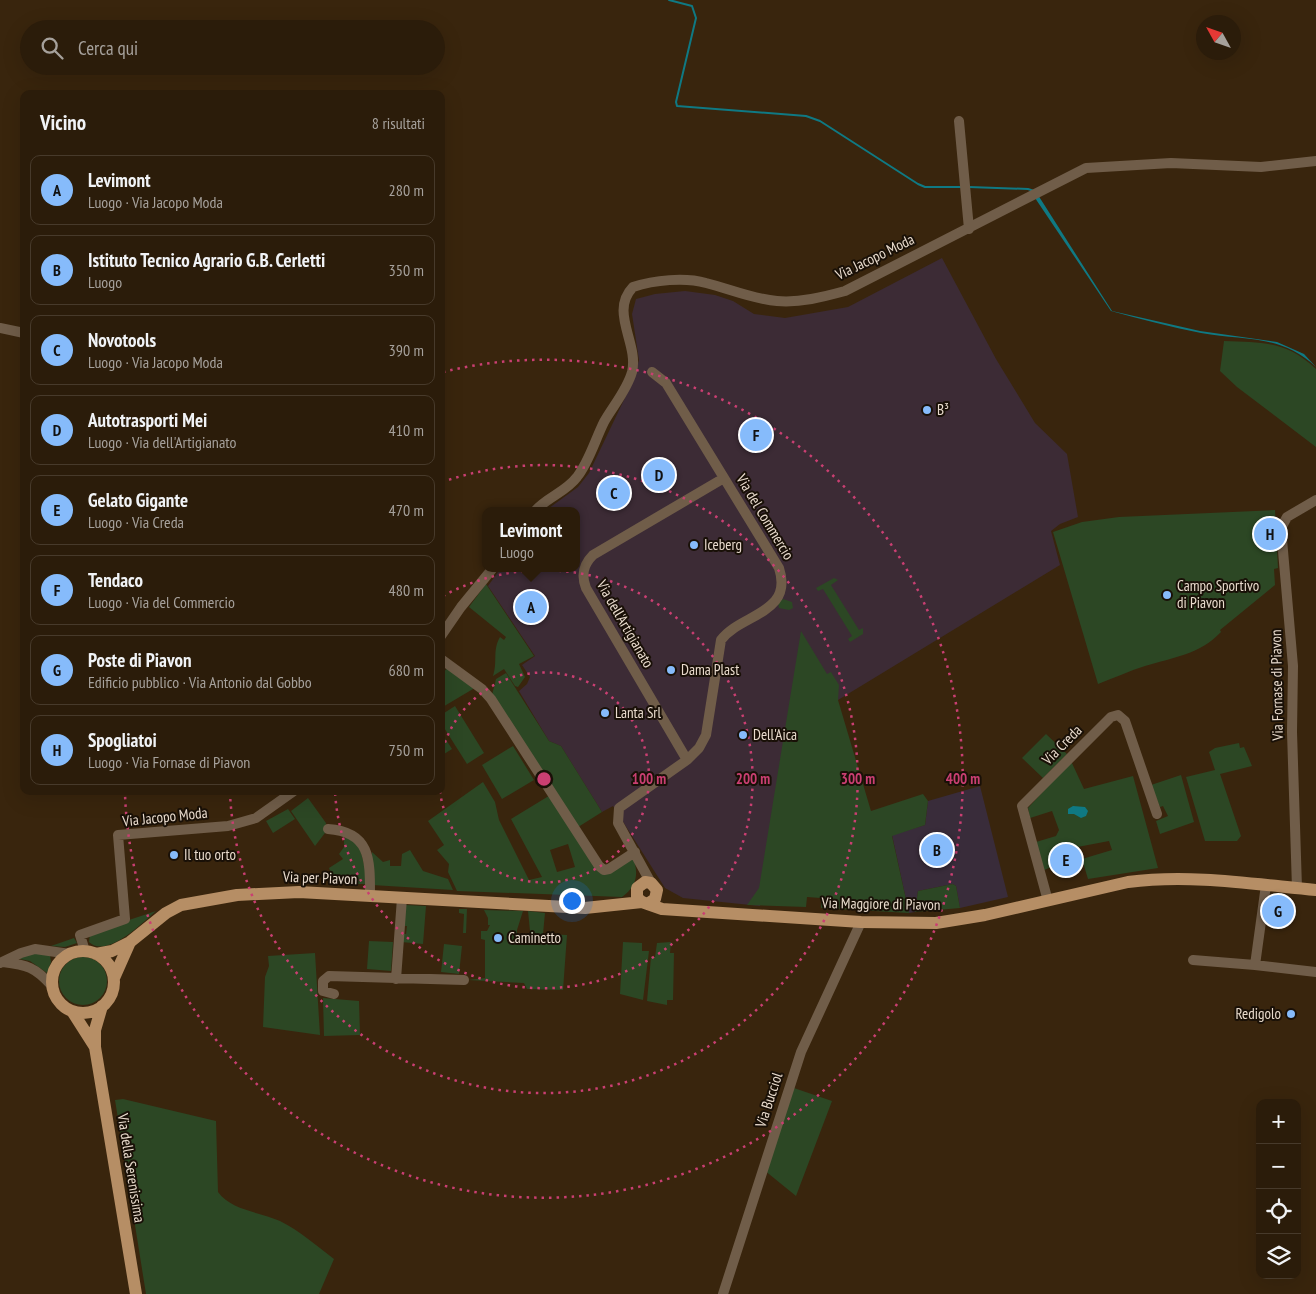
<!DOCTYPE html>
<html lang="it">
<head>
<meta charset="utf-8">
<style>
	body { margin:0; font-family:"PT Sans Narrow",sans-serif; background:#332513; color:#f1f3f6 }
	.controls { position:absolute; right:15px; bottom:15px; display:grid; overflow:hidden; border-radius:10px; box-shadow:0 5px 20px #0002 }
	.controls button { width:45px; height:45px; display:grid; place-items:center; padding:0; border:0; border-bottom:1px solid #473a2b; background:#2b1c0a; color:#f1f3f6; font:25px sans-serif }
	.compass { position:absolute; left:1196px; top:15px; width:45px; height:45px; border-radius:50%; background:#2b1c0a; box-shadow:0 5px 20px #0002; rotate:310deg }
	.you { position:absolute; left:571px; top:900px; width:18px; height:18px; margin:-12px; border:4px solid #fff; border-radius:50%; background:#1a73e8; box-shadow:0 0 0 8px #1a73e833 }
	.badge { display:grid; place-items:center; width:32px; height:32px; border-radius:50%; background:#86bbfb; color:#111; font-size:16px; font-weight:700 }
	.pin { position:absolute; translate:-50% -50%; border:2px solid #fff; box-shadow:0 1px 5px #0006 }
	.popup { position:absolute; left:482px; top:507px; width:98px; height:65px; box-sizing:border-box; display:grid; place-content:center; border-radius:10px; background:#2b1c0a; filter:drop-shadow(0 1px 4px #0005); font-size:16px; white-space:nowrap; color:#a6a19c }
	.popup b { font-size:19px; color:#f1f3f6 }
	.popup::after { content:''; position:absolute; left:50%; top:100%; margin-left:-10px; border:10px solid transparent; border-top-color:#2b1c0a }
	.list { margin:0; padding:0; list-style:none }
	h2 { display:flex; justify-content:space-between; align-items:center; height:65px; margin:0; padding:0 20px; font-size:21px }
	h2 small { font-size:16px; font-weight:400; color:#a6a19c }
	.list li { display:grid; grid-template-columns:32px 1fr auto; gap:15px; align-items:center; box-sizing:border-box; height:70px; margin:0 10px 10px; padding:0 10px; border:1px solid #473a2b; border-radius:10px }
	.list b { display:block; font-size:19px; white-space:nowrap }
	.list p { margin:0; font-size:16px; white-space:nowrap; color:#a6a19c }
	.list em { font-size:16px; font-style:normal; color:#a6a19c }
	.icon { flex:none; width:28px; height:28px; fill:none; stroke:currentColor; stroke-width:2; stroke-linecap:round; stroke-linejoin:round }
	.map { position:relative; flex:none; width:1316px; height:1294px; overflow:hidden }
	.search { position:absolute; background:#2b1c0a; box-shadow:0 5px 20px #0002; left:20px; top:20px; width:425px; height:55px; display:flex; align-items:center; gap:12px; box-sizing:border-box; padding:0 18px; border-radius:28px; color:#a6a19c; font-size:19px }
	.panel { position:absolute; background:#2b1c0a; box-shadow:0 5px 20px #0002; left:20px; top:90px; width:425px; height:705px; border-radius:10px }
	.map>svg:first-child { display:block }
</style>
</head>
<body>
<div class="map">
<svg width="1316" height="1294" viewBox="0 0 1316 1294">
	<rect width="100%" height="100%" fill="#39250d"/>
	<path fill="#3c2b35" d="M942 258 996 359 1035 423 1067 454 1078 517 1060 524 1051 531 1060 565 838 700 801 708 760 906 683 898 665 888 613 806 602 812 561 746 549 741 519 691 527 684 530 677 522 665 535 656 488 586 501 568H576V511H545L578 487 589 473 633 381 639 360 632 314 636 299 655 294 685 291 715 295 733 301 754 314 785 318 848 307Z"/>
	<path fill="#392c3a" d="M980 786 1008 897 960 908 956 886 953 884 918 891 915 912 909 913 892 835 925 825 928 801Z"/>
	<path fill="#2c4724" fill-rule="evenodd" d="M1224 341C1263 343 1285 340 1316 369V447L1237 387 1220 371Z
		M1275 510 1278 568 1274 569 1275 585 1220 630 1221 632C1199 655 1174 657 1145 666 1129 671 1114 678 1098 684L1053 532 1082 522 1119 517Z
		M834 578 838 580 831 585 859 630 863 628V634L850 642 848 639 852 636 823 589 818 591 816 588Z
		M486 584 534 656 519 664 525 677 518 687 515 686 504 669 493 676C498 661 492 651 500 637L504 640 506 637 469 607Z
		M783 599 792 602 793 608 789 610 779 608 778 603Z
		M801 631 827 674 831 672 839 685 838 700 871 811 923 794 928 801 925 825 892 836 909 913 821 908V898L807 897 806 907 747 905 759 888Z
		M450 665 478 686 441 708V675Z
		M506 673 549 741 561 746 602 812 575 829 604 870 632 855C639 872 638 885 622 897L457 891 448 872 449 864 437 850 444 845 428 821 483 782 495 802 499 820 529 880 542 877 511 819 552 794 491 699 496 679ZM568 844 575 867 557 872 550 850Z
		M455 706 484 753 467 764 441 723V715Z
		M441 732 452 749 441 756Z
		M1046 734 1067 754 1043 778 1022 758Z
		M1239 743 1240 748 1244 747 1252 766 1220 774 1241 836 1237 841H1205L1186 777 1215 770 1209 752 1215 748Z
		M513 746 534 780 502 799 482 765Z
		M1071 761 1084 789 1133 776 1158 868 1088 879 1082 859 1112 850 1109 841 1067 849 1070 860 1044 870 1036 842 1056 836 1059 830 1052 811 1030 818 1028 808Z
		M1181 775 1194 822 1160 834 1156 821 1168 816 1163 806 1160 807 1151 785Z
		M308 798 326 823 325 833 315 846 291 811Z
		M288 809 295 819 273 833 266 821Z
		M354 836 358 840 369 884H335L329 868 343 859 339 854 344 847V838Z
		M410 850 423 871 448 879 453 890 372 885V852L383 862 390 860V866H401L402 854Z
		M953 884 956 886 960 908 915 912 918 891Z
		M405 905 426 906 423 944 401 942 402 934H406L407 926H403Z
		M459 909H467L466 933H463L464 914 459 913Z
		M484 910 523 911 517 930V941H531L528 911 545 913 543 934 567 935 563 990 527 989 524 983 468 980 485 978V940L481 939V931H487L490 925H488V918Z
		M156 911C142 923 107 959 89 942L90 933Z
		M74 938 77 943 65 947 51 946Z
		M369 941 393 942 391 971 367 969Z
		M623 942 642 943V951H649L643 1000 620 994Z
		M671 942 670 953H674L673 1000H667V1005L647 1001 651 957H655L657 943Z
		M444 944 462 946 459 974 441 972Z
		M33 952 50 955 51 962 47 973 30 961 15 958Z
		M315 953 320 1035 263 1027 265 977 269 966 268 956Z
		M59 981a24 24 0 1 1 48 0a24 24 0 1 1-48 0Z
		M323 998 359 1001 360 1035 324 1036Z
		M791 1087 832 1101 796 1196 764 1170Z
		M123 1099 216 1121 218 1192C232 1211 261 1212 280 1221 300 1231 317 1246 334 1259L319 1294H146L115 1100Z"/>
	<path fill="#0f7983" d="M1038 195 1112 311 1200 331 1277 342 1304 354 1316 367C1281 334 1245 341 1201 333 1171 327 1140 319 1111 311L1035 198Z
		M1073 806 1085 807 1088 811 1086 816 1081 818 1074 814H1068V809Z"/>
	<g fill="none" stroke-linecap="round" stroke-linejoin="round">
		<path stroke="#0f7983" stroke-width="2" d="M669 0 692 6 696 18 676 102 677 106 806 116 820 121 918 184 925 187H962
			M969 187 1028 189 1034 191"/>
		<path stroke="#705d49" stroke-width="10" d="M959 121 969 229
			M0 328 24 333
			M535 511C547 497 566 492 577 477 589 462 595 440 604 422 613 406 627 390 632 372 639 343 609 312 633 287 654 280 685 277 706 283 730 289 752 299 777 301 800 303 823 297 845 291L1086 168 1171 163 1261 167 1316 161
			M441 636 461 607 493 568
			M441 659 482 689 491 699 599 866 604 870 609 869 635 852
			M687 760 586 588C581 575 583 565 593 555L724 478
			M328 829C371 832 370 860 370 896
			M651 883 618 823 619 808 687 760 699 748 706 735 721 640C740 614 794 614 779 568L666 383 652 372
			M1266 885 1255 965 1316 972
			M1297 888 1292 732 1293 666 1281 528 1287 517 1316 500
			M1048 901 1022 806 1111 717 1118 715 1125 721 1157 814
			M85 951 80 935 125 919 118 835 228 826 256 818 294 791
			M1193 960 1255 965
			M3 962C27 965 35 967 52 986
			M0 963 21 953 35 949 70 954
			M396 979 402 898
			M334 994 323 991V981L329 976 464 980
			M723 1294 801 1052 861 922"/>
		<path stroke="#b68e65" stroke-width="12" d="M649 903 655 899 657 890 651 883 645 882 637 888V898L642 902 662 909 861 922 936 923 985 915 1128 882C1190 874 1253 884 1316 890
			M52 982a31 31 0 1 1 62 0a31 31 0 1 1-62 0Z
			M96 954 112 951 130 942 166 913 181 905 237 895 299 892 585 908 642 902
			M114 978 130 942
			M102 1006 95 1030V1047L136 1294
			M72 1011 95 1047"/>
	</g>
	<g fill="none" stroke="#ca3f72" stroke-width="2.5" stroke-dasharray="2.5 5">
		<path d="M441 757A105 105 0 1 1 440 792"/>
		<path d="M443 596A209 209 0 1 1 335 792"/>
		<path d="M442 482A314 314 0 1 1 230 793"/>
		<path d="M443 372A419 419 0 1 1 125 794"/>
	</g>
	<g fill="#86bbfb" stroke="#191007" stroke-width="2">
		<circle cx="927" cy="410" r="5"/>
		<circle cx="694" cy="545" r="5"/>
		<circle cx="1167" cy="595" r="5"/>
		<circle cx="671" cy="670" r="5"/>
		<circle cx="605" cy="713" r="5"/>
		<circle cx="743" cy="735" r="5"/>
		<circle cx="174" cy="855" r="5"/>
		<circle cx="498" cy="938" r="5"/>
		<circle cx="1291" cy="1014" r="5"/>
	</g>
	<g text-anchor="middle" stroke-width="4" stroke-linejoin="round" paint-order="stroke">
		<g font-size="15" fill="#eadcce" stroke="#191007">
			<text transform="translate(875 257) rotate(-26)" y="5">Via Jacopo Moda</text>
			<text transform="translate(765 517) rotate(59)" y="5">Via del Commercio</text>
			<text transform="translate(625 624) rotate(60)" y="5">Via dell'Artigianato</text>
			<text transform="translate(1277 685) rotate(-91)" y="5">Via Fornase di Piavon</text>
			<text transform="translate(1062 745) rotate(-45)" y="5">Via Creda</text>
			<text transform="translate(165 817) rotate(-6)" y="5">Via Jacopo Moda</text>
			<text transform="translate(320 878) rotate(2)" y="5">Via per Piavon</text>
			<text transform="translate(881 904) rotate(1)" y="5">Via Maggiore di Piavon</text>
			<text transform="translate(769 1100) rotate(-72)" y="5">Via Bucciol</text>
			<text transform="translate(131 1168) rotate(81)" y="5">Via della Serenissima</text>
		</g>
		<g font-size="15" fill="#eadcce" stroke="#191007" text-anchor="start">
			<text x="937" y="415">B³</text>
			<text x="704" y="550">Iceberg</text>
			<text x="1177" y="591">Campo Sportivo<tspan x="1177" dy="17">di Piavon</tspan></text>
			<text x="681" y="675">Dama Plast</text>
			<text x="615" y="718">Lanta Srl</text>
			<text x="753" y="740">Dell'Aica</text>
			<text x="184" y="860">Il tuo orto</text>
			<text x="508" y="943">Caminetto</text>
			<text x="1281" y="1019" text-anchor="end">Redigolo</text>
		</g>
	</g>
	<circle cx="544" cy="779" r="8" fill="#ca3f72" stroke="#191007" stroke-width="2.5"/>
	<g font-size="15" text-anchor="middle" font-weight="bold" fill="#ca3f72" stroke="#191007" stroke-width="4" stroke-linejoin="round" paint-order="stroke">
		<text x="649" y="784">100 m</text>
		<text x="753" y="784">200 m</text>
		<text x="858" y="784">300 m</text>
		<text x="963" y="784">400 m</text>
	</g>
</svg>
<div class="controls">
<button>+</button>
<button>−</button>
<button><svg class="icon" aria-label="locate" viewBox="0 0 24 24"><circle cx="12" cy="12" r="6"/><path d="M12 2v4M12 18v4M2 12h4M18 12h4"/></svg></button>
<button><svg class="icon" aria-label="layers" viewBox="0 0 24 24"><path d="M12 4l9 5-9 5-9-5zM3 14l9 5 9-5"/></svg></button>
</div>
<svg class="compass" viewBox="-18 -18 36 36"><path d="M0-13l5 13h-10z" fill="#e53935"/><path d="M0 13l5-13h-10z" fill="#a6a19c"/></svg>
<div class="you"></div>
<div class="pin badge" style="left:531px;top:607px">A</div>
<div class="popup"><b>Levimont</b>Luogo</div>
<div class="pin badge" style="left:937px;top:850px">B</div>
<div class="pin badge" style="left:614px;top:493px">C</div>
<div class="pin badge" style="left:659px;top:475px">D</div>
<div class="pin badge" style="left:1066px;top:860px">E</div>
<div class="pin badge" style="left:756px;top:435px">F</div>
<div class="pin badge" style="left:1278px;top:911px">G</div>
<div class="pin badge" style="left:1270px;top:534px">H</div>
<div class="search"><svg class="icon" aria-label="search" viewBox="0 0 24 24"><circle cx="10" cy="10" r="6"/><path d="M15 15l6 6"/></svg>Cerca qui</div>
<section class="panel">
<h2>Vicino<small>8 risultati</small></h2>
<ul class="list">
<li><span class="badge">A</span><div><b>Levimont</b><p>Luogo · Via Jacopo Moda</p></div><em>280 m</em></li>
<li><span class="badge">B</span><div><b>Istituto Tecnico Agrario G.B. Cerletti</b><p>Luogo</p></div><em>350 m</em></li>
<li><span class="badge">C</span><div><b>Novotools</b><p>Luogo · Via Jacopo Moda</p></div><em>390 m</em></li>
<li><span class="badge">D</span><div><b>Autotrasporti Mei</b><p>Luogo · Via dell'Artigianato</p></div><em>410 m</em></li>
<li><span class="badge">E</span><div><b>Gelato Gigante</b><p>Luogo · Via Creda</p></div><em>470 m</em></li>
<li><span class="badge">F</span><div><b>Tendaco</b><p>Luogo · Via del Commercio</p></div><em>480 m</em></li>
<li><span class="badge">G</span><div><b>Poste di Piavon</b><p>Edificio pubblico · Via Antonio dal Gobbo</p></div><em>680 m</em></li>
<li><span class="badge">H</span><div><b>Spogliatoi</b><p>Luogo · Via Fornase di Piavon</p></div><em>750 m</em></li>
</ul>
</section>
</div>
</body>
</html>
